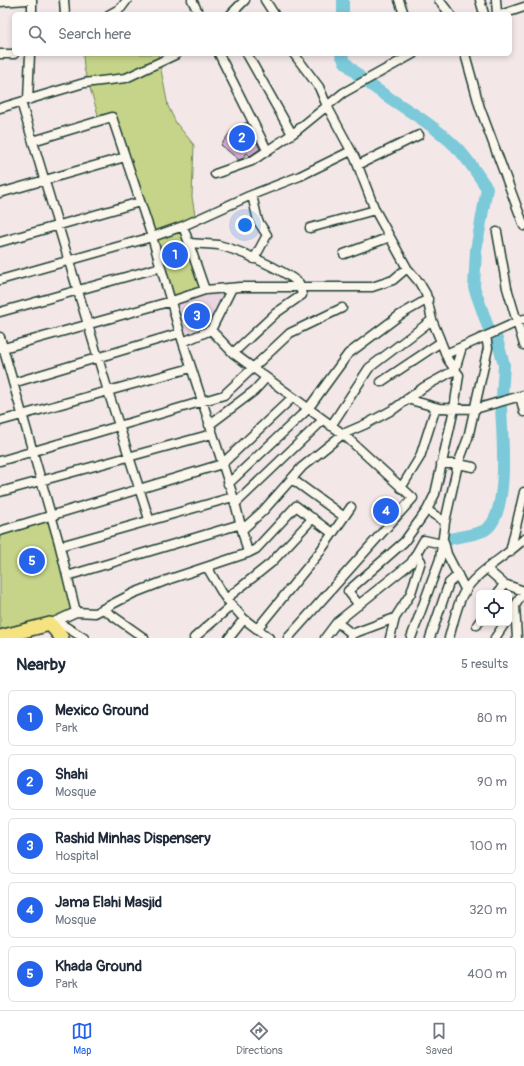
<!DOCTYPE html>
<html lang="en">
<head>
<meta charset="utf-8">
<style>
	body { margin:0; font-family:Pangolin,sans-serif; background:#f2f2f3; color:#1f2937 }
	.controls { position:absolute; right:12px; bottom:12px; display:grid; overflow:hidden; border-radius:6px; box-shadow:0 2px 6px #0003 }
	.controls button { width:36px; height:36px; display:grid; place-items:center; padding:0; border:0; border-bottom:1px solid #e0e1e3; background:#fff; color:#1f2937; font:20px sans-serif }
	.you { position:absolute; left:245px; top:225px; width:14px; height:14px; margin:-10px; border:3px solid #fff; border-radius:50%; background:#1a73e8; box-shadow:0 0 0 6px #1a73e833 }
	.badge { display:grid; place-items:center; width:26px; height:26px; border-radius:50%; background:#2563eb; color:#fff; font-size:13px; font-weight:700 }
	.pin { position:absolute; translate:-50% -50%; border:2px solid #fff; box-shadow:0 1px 4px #0006 }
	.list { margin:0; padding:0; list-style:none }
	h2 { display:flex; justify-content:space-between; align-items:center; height:52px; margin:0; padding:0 16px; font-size:17px }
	h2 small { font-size:13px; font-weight:400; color:#747a83 }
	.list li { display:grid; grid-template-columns:26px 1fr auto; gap:12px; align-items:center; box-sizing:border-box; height:56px; margin:0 8px 8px; padding:0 8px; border:1px solid #e0e1e3; border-radius:6px }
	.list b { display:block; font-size:15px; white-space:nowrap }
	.list p { margin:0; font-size:13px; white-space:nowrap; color:#747a83 }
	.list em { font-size:13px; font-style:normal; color:#747a83 }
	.icon { flex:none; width:22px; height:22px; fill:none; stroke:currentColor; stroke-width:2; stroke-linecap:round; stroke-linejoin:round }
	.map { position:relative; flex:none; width:524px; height:638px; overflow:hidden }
	.search { position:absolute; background:#fff; box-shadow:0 2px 6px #0003; left:12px; right:12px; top:12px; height:44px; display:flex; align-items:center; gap:10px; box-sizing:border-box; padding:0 14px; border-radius:6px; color:#747a83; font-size:15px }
	.sheet { height:372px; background:#fff }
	nav { display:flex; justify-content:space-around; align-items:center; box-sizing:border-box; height:56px; border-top:1px solid #e0e1e3; background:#fff; font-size:11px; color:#747a83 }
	nav a { display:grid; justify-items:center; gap:2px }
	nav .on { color:#2563eb }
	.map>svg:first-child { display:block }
</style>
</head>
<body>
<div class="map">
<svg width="524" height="638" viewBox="0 0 524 638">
	<rect width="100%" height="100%" fill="#f3e8e7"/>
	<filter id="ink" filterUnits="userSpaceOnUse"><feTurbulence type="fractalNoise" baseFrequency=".025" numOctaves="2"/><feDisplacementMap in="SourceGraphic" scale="8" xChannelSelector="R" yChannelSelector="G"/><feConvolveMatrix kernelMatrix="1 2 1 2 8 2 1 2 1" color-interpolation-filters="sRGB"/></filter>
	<g filter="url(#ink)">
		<path fill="#ead6e1" d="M232 288 211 330 183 342 172 301Z"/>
		<path fill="#c5d488" stroke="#72885e" d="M83 54H158L168 106 176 123 194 145 192 197 196 221 153 236 112 118 100 121 84 69Z
			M183 227 204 290 172 301 153 237Z
			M50 516 75 612 0 636V532Z"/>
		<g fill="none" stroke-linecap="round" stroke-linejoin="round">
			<path stroke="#7cc9da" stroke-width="12" d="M343 14V0
				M341 54 345 62 361 78
				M368 83C397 105 430 121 455 146 468 158 477 174 487 188L476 250 474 287 488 327
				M497 339 504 365 502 397
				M450 539C461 536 474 535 483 531 511 519 502 433 501 407"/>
		</g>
		<path fill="#d5add4" stroke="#1f3d34" d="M247 122 260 149 250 156 247 153 243 158 239 160 221 145 231 131Z"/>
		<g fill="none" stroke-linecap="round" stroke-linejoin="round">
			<g stroke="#1f3d34" stroke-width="11">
				<path id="minor" d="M32 0V14
					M64 0 65 14
					M192 0 199 14
					M265 0 274 14
					M399 0 404 14
					M439 0 450 14
					M480 0 484 14
					M496 0 497 14
					M0 2 27 0
					M110 14 121 8 127 0
					M231 14 245 0
					M503 14 524 7
					M0 54H14
					M219 54 267 150
					M247 54 292 134
					M294 54 319 87 327 106 355 158 375 210 407 268 419 282 426 294 432 320 439 337 448 360 459 375 454 409 435 494 427 510 404 542 348 591 359 605
					M465 54 480 108 524 226
					M28 100 30 54
					M21 102 108 391 149 519
					M0 108 84 83 126 78 177 54
					M33 141 112 117 152 237 180 333 234 499 248 553
					M358 165 419 135
					M215 174 252 161 295 132 343 93 413 54
					M0 193 125 157
					M252 195 258 221 267 235 254 259
					M183 226 205 290
					M310 228 375 210
					M497 232 507 288 524 345
					M0 242 140 202
					M190 243C199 244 209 244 218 245 239 250 282 269 299 283L302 295 276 313 233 353
					M344 254 390 237
					M0 280 152 237 183 226 249 196 300 176 351 151
					M0 312 161 267
					M211 330 233 353 343 434 413 498 288 638
					M0 337 59 543 76 612
					M183 342 211 330 232 288
					M0 349 172 301 205 290 240 287H372L393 280 407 268
					M446 354 524 319
					M381 382 441 342
					M13 383 180 333
					M520 396 524 412
					M407 399 439 408 475 409 524 395
					M0 421 191 368
					M209 425 254 391 266 378
					M331 426 369 368 432 320
					M0 461 224 395 290 333 342 308
					M441 464H458L473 467
					M292 479 343 516
					M228 484 308 409 348 354 400 315 428 299
					M401 488 420 457 436 407
					M0 492 212 434
					M235 504 323 420
					M427 510 445 522
					M242 530 263 511 302 467 343 434 366 424 394 409 424 387 455 370 462 347
					M0 531 222 464 293 397
					M444 542 447 554 466 591
					M60 546 233 497
					M510 552 524 492
					M207 567 224 596 244 619 269 638
					M487 569 504 584 524 591
					M67 576 241 524
					M498 593 504 584
					M226 599 271 563 313 518
					M515 606 517 638
					M103 609 144 638
					M509 616 524 591
					M56 621 84 638
					M337 622 352 634 350 638
					M50 624 76 612 95 613 134 593 170 579 248 553 256 549 296 506 332 533
					M477 625 479 622
					M257 629 319 553 351 507
					M352 634 395 618
					M194 638 232 605
					M229 638 244 619
					M325 638 337 622 411 563 424 540 442 544
					M390 638 395 618 411 593 421 561 416 554
					M411 638 440 559 445 522 458 464 468 438 488 348 486 336
					M430 638 449 583 458 575
					M449 638C453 624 456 609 462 596 473 573 506 557 524 539
					M495 638 505 623"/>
			</g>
			<g stroke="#1f3d34" stroke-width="16">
				<path id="primary" d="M0 637 50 624 62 638"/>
			</g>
			<use href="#minor" stroke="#fbf7ec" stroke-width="8"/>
			<use href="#primary" stroke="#f5e382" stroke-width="13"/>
		</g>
	</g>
</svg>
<div class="controls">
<button><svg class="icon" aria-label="locate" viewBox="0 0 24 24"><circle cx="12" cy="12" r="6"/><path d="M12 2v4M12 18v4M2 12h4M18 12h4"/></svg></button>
</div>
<div class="you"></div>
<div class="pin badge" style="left:175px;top:255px">1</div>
<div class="pin badge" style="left:242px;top:138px">2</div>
<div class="pin badge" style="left:197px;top:316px">3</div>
<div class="pin badge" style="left:386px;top:511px">4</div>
<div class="pin badge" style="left:32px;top:561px">5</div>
<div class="search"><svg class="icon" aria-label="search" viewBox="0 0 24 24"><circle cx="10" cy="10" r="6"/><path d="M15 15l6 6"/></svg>Search here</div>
</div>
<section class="sheet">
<h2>Nearby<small>5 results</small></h2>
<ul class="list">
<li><span class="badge">1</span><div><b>Mexico Ground</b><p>Park</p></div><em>80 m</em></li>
<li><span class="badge">2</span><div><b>Shahi</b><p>Mosque</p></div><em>90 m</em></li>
<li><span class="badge">3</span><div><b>Rashid Minhas Dispensery</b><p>Hospital</p></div><em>100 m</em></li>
<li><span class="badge">4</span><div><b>Jama Elahi Masjid</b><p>Mosque</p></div><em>320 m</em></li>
<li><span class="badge">5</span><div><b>Khada Ground</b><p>Park</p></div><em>400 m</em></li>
</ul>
</section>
<nav>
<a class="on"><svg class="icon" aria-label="map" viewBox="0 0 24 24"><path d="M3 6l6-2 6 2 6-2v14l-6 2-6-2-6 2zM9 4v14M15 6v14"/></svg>Map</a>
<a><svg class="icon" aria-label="directions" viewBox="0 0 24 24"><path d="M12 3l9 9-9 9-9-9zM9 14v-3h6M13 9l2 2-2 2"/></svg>Directions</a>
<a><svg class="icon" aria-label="saved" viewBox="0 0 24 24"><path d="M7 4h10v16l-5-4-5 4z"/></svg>Saved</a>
</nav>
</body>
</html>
